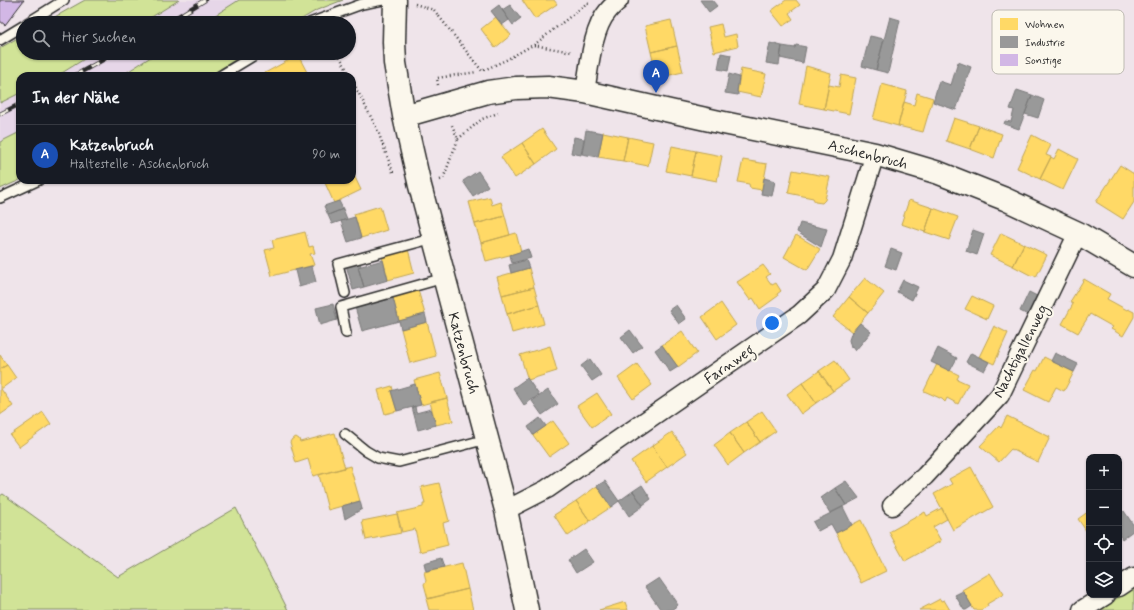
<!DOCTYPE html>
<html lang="de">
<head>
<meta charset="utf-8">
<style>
	body { margin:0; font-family:Mynerve,sans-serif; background:#242831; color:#f1f3f6 }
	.controls { position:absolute; right:12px; bottom:12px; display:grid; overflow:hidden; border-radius:8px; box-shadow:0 1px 3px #0004 }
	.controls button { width:36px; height:36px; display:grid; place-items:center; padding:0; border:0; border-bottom:1px solid #363941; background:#171b24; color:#f1f3f6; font:20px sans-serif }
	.you { position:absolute; left:772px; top:323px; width:14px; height:14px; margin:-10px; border:3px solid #fff; border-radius:50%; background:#1a73e8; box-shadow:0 0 0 6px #1a73e833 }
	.badge { display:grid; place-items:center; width:26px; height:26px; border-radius:50%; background:#d93025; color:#fff; font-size:13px; font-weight:700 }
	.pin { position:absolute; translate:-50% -33px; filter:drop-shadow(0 1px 2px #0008) }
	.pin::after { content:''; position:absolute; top:21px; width:14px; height:12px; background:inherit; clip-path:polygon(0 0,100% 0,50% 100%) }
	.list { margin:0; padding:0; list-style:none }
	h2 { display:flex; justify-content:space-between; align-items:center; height:52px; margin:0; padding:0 16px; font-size:17px }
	h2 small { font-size:13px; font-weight:400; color:#9ea1a6 }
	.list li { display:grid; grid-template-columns:26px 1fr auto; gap:12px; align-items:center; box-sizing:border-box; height:60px; padding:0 16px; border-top:1px solid #363941 }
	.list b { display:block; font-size:15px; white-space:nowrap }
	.list p { margin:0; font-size:13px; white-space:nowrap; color:#9ea1a6 }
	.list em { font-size:13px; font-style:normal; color:#9ea1a6 }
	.icon { flex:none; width:22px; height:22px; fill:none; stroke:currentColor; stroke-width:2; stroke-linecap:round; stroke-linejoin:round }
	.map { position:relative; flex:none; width:1134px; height:610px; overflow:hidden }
	.search { position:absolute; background:#171b24; box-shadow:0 1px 3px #0004; left:16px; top:16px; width:340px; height:44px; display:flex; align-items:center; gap:10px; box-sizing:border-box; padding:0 14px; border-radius:22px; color:#9ea1a6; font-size:15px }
	.panel { position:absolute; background:#171b24; box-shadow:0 1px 3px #0004; left:16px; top:72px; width:340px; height:112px; border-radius:12px }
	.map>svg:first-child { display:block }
</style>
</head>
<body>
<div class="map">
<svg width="1134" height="610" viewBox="0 0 1134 610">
	<rect width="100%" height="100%" fill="#efe4ea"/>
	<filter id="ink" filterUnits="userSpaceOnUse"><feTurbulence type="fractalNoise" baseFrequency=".025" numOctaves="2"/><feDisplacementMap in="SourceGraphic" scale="8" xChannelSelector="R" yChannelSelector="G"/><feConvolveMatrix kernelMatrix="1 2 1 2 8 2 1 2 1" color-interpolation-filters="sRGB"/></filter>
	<g filter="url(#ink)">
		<path fill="#e6d6e8" d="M179 0H239L203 23H142Z
			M94 53H157L121 76H57Z
			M20 93V132L0 142V103Z"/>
		<path fill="#d1e397" stroke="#7e8761" d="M85 0H179L142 23H44Z
			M239 0H343L317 10 295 23H203Z
			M23 35V53H94L57 76H20V93L0 103V48Z
			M157 53H246L209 76H121Z
			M20 132V180L0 189V142Z
			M3 494 118 577 236 508 288 610H0V496Z
			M1134 587V610H1098Z"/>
		<path fill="#ffd966" stroke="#bfa554" d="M522 0H554L557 4 535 19Z
			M786 0H796L800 5 789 13 793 19 783 26 771 11Z
			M496 17 511 35 495 48 481 29Z
			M671 20 677 46 651 52 645 26Z
			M721 24 724 37 736 34 738 46 714 52 708 27Z
			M677 46 683 72 657 78 651 52Z
			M298 55 309 76H264L263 74Z
			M806 66 831 73 824 109 799 104Z
			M741 69 766 74 761 97 737 92Z
			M841 75 856 78 849 114 824 109 829 85 839 87Z
			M882 84 907 91 898 126 873 119Z
			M917 93 933 98 923 132 898 126 904 102 914 105Z
			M954 118 979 126 970 149 946 141Z
			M979 126 1002 134 994 158 970 149Z
			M542 129 556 149 536 164 522 143Z
			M603 132 628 137 623 161 598 157Z
			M1032 135 1051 145 1046 155 1051 157 1040 179 1017 168Z
			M628 137 653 142 648 166 623 161Z
			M522 143 536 164 515 178 501 157Z
			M672 146 696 151 691 176 666 171Z
			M1059 149 1078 159 1063 190 1040 179 1051 157 1054 159Z
			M696 151 722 156 717 181 691 176Z
			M743 160 767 164 762 190 750 188 749 184 738 182Z
			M1120 165 1134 174V202L1123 219 1096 202Z
			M793 170 830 177 825 200 822 203 815 202 813 198 788 193Z
			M352 171 361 190 334 203 325 183 332 180H352Z
			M490 197 492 205 501 202 505 216 475 224 469 202Z
			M909 200 933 208 925 232 901 224Z
			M380 206 387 230 361 238 354 214Z
			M933 208 958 217 949 240 925 232Z
			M505 216 510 235 481 243 475 224Z
			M305 232 309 247 313 246 315 253 310 254 314 265 272 276 265 250 274 248 272 240Z
			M516 233 521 252 486 261 481 243Z
			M1001 233 1024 244 1013 266 990 255Z
			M796 235 820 249 807 270 784 257Z
			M1024 244 1047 255 1036 277 1033 275 1032 276 1013 266Z
			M408 249 414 273 388 280 382 256Z
			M763 265 770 274 766 277 772 285 776 283 781 291 777 294 778 296 760 309 753 298 750 300 737 282Z
			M529 268 534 287 502 295 497 277Z
			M865 278 884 293 868 313 849 297Z
			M1084 279 1110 294 1107 299 1127 310 1128 309 1134 312V317L1123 336 1111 329 1113 327 1090 314 1078 333 1062 324 1073 304 1070 302Z
			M534 287 539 305 507 314 502 295Z
			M418 290 425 314 399 321 392 296Z
			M972 296 993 306 987 319 965 309Z
			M849 297 868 313 852 332 833 317Z
			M721 303 736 325 717 339 702 317Z
			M539 305 544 324 512 333 507 314Z
			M427 322 436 356 410 363 401 329Z
			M994 326 1008 333 994 364 979 357Z
			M682 331 697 353 678 367 662 345Z
			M550 346 557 371 528 380 520 355Z
			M0 355 7 365 0 369Z
			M1044 357 1074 372 1064 391 1056 387 1048 402 1024 390 1035 370 1037 371Z
			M835 360 849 380 833 391 819 371Z
			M637 364 652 385 633 399 618 378Z
			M937 364 959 375 957 379 968 384 958 404 947 398 945 402 942 399 924 391Z
			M7 365 16 378 1 389 13 406 0 415V369Z
			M819 371 833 391 816 403 802 383Z
			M440 373 447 398 421 405 414 380Z
			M802 383 816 403 801 414 787 394Z
			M392 386 393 390 391 391 397 411 385 414 378 390Z
			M597 393 611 414 592 427 577 406Z
			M447 398 453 421 436 425 430 402Z
			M762 411 776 431 760 442 746 422Z
			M43 412 51 424 19 447 10 435Z
			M1007 416 1050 437 1038 462 1011 449 999 462 980 446 999 426 1001 428Z
			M553 421 569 443 549 457 533 435Z
			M746 422 760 442 744 453 730 433Z
			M672 432 687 453 667 467 652 446Z
			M335 433 345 468 313 476 308 459 296 463 290 442 292 439 296 437 299 439 300 442Z
			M730 433 744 453 728 465 714 445Z
			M652 446 667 467 646 482 631 461Z
			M350 466 360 501 328 510 319 475Z
			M971 467 993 507 953 530 934 494 952 484 949 479Z
			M439 483 449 521 443 523 448 545 420 552 415 529 402 532 397 513 423 507V504H425L421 487Z
			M597 486 611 507 590 521 576 501Z
			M576 501 590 521 568 536 554 515Z
			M942 508 947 519 933 527 941 541 905 561 889 532 925 512 927 516Z
			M1089 511V535L1078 519Z
			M397 514 401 533 366 540 362 521Z
			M861 520 886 571 861 583 836 533Z
			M462 563 468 589 428 599 424 584 426 581 424 572Z
			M990 573 1004 594 987 604 988 606 981 610H974L962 590Z
			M468 589 473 610H429L426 599Z
			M940 599 941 601 944 600 950 610H919Z
			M625 602 628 610H599Z"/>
		<path fill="#999" stroke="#787878" d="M700 0H712L717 6 709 12Z
			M499 5 509 20 502 25 491 11Z
			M510 5 521 19 513 25 502 10Z
			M890 17 900 20 888 73 876 70Z
			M870 36 884 39 876 70 862 66Z
			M770 43 782 46 779 65 766 63Z
			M796 45 806 47 803 63 780 58 782 46 795 48Z
			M721 53 731 55 728 71 718 69Z
			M958 62 971 67 956 110 933 102 939 81 951 85Z
			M729 74 739 77 737 92 738 93V95L725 93Z
			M1017 90 1032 95 1019 129 1004 124 1005 121 1011 122 1014 110 1010 109Z
			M1032 95 1044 100 1038 118 1025 114Z
			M586 130 603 133 598 157 582 154Z
			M574 137 584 139 581 155 571 153Z
			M478 171 488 186 473 196 463 181Z
			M764 178 775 181 772 196 761 194Z
			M339 201 343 209 328 215 324 206Z
			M343 209 347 219 332 224 328 215Z
			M355 217 361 238 348 242 341 221Z
			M800 223 827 229 821 247 797 232Z
			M973 230 984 234 977 255 966 251Z
			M528 249 531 258 512 263 510 255Z
			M891 249 902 253 896 270 885 266Z
			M383 260 388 280 364 287 358 267Z
			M526 260 529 268 511 273 509 265Z
			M360 262 361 266 358 267 364 287 353 290 346 265Z
			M312 266 316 282 299 287 295 270Z
			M903 280 918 287 912 300 897 292Z
			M1029 292 1037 296 1028 315 1020 311Z
			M393 298 399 321 362 331 355 307 373 303V302Z
			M333 304 337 320 320 325 316 308Z
			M676 305 686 319 679 324 669 310Z
			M425 314 427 322 401 329 399 321Z
			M860 323 871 332 855 351 852 347 851 348 849 340 852 331V332Z
			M630 330 642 346 633 353 621 337Z
			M662 345 678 367 670 372 655 350Z
			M938 348 957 358 950 371 931 362Z
			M971 353 989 362 984 371 966 362Z
			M1055 353 1078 364 1074 372 1051 361Z
			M590 359 601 375 592 381 581 366Z
			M527 378 539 395 524 405 513 388Z
			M415 384 421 405 397 411 391 391Z
			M548 390 558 404 542 415 532 401Z
			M415 406 416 413 431 409 436 425 418 430 412 407Z
			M540 418 546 426 533 435 528 427Z
			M605 481 619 501 611 507 597 486Z
			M846 481 859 498 846 505 835 488Z
			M642 485 651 499 643 505 633 491Z
			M835 488 846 505 830 513 821 498Z
			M633 491 643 506 629 516 619 501Z
			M360 501 362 509 345 519 342 506Z
			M843 507 852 525 836 533 831 524 818 531 813 522Z
			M1124 511 1134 526V530L1122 539 1119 534V515Z
			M584 549 593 562 576 573 568 560Z
			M441 558 444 567 426 571 424 563Z
			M659 578 678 605 671 610H661L645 587Z
			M963 591 972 606 966 610H964L955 595Z"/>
		<path fill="#d2b7e5" stroke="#2b2b2b" d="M0 0H24L5 25 0 21Z"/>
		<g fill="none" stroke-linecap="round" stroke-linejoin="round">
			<g stroke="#2b2b2b" stroke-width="12">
				<path id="lane" d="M27 23 64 0
					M310 23 362 4 383 0
					M0 40 23 26
					M220 76 258 53
					M0 198 39 180
					M345 293 338 264 434 238
					M346 333 341 307 444 278
					M345 434 366 451 378 458 399 462 487 439"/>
			</g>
			<g stroke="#2b2b2b" stroke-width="21">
				<path id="street" d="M585 92C589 69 592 29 608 11 611 7 616 3 619 0
					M892 506 925 476 1000 395 1078 233
					M506 510 547 489 799 315 826 290 842 259 875 154
					M1119 587 1134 577
					M1082 610 1106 595"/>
			</g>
			<g stroke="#2b2b2b" stroke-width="25">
				<path id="secondary" d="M395 0 394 42 395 63 404 116 420 186 506 510 527 610
					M404 116 488 92 516 88 548 87 585 92 719 122 875 154 939 173 1005 199 1078 233 1134 266"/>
			</g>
			<path stroke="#2b2b2b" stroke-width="2.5" stroke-dasharray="1 3" stroke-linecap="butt" d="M415 4 434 10 482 71
				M534 45 586 4 591 3
				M338 53 350 76
				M484 70 506 60 533 45 572 52
				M352 80 377 129 394 175
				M438 85 437 78 477 72
				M458 139 482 119 498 113
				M440 180 443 179 458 139 451 123"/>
			<use href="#lane" stroke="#fbf7ec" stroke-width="9"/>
			<use href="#street" stroke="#fbf7ec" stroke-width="18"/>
			<use href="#secondary" stroke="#fbf7ec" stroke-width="22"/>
			<g stroke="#2b2b2b" stroke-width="4.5">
				<path id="rail" d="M167 23 205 0
					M74 76 115 53
					M0 114 20 104"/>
			</g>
			<use href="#rail" stroke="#fbf7ec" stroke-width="3" stroke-dasharray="9" stroke-linecap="butt"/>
		</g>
	</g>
	<g text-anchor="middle" stroke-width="4" stroke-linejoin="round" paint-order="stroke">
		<g font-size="15" fill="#2b2b2b" stroke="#fbf7ec">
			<text transform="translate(868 154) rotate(14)" y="5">Aschenbruch</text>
			<text transform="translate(1020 351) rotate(-63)" y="5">Nachtigallenweg</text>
			<text transform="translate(464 353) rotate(75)" y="5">Katzenbruch</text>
			<text transform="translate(729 364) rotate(-35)" y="5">Farnweg</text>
		</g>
	</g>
	<rect x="992" y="10" width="132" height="64" rx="6" fill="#fbf7ec" stroke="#bdbab2" stroke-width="1"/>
	<rect x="1000" y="18" width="18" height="12" fill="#ffd966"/>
	<rect x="1000" y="36" width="18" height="12" fill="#999"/>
	<rect x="1000" y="54" width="18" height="12" fill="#d2b7e5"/>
	<g font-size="11" fill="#2b2b2b">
		<text x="1025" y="28">Wohnen</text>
		<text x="1025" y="46">Industrie</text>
		<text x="1025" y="64">Sonstige</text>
	</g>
</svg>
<div class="controls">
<button>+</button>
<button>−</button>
<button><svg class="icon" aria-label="locate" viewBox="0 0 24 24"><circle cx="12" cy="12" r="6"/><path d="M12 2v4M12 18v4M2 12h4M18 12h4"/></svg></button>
<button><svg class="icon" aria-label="layers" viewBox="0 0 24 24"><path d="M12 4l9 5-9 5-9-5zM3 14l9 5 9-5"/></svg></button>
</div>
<div class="you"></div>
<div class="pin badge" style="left:656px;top:93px;background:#1a4fb4">A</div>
<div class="search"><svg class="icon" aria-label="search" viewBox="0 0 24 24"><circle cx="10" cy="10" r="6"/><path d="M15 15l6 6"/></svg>Hier suchen</div>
<section class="panel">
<h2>In der Nähe<small></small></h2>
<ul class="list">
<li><span class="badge" style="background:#1a4fb4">A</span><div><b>Katzenbruch</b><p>Haltestelle · Aschenbruch</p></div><em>90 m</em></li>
</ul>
</section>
</div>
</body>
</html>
